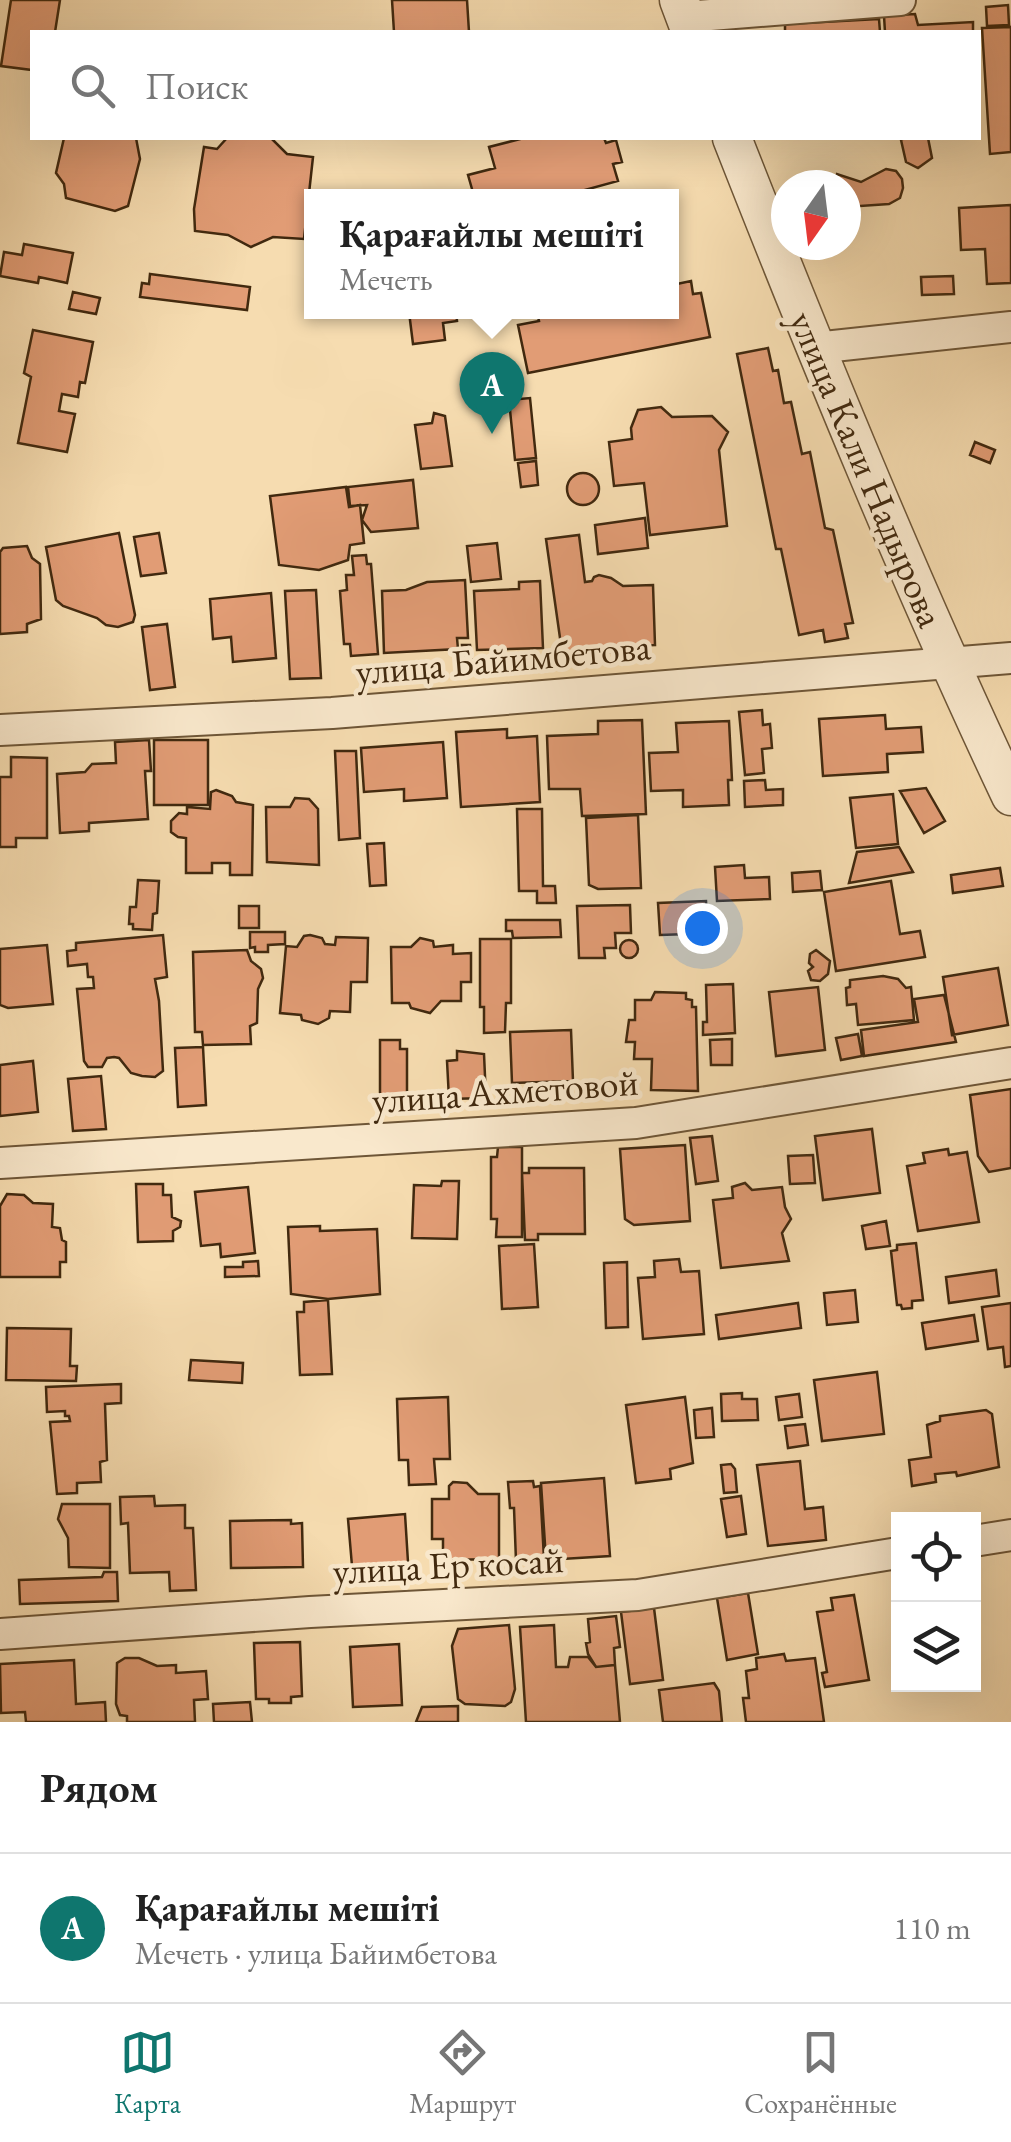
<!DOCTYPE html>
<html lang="ru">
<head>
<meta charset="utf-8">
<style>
	body { margin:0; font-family:"EB Garamond",serif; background:#f2f2f2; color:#222 }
	.controls { position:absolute; right:30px; bottom:30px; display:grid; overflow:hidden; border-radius:0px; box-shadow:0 10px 40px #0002 }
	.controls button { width:90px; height:90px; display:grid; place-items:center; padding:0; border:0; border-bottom:2px solid #e0e0e0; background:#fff; color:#222; font:50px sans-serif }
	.compass { position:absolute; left:771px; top:170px; width:90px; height:90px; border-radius:50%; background:#fff; box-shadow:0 10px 40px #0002; rotate:194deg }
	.you { position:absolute; left:702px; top:928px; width:35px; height:35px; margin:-25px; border:8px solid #fff; border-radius:50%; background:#1a73e8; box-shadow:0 0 0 15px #1a73e833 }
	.badge { display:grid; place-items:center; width:65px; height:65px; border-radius:50%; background:#0f766e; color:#fff; font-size:32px; font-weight:700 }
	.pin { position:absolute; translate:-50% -82px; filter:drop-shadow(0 2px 5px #0008) }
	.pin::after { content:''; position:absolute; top:52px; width:35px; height:30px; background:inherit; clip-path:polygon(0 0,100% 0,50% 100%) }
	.popup { position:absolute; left:304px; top:189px; width:375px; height:130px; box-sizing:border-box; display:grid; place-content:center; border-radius:0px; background:#fff; filter:drop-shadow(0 2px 8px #0005); font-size:32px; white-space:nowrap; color:#767676 }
	.popup b { font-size:38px; color:#222 }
	.popup::after { content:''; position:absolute; left:50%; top:100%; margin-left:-20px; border:20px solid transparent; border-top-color:#fff }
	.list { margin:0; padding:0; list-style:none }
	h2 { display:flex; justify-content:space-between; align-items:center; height:130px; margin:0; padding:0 40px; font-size:42px }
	h2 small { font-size:32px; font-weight:400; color:#767676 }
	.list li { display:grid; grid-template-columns:65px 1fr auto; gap:30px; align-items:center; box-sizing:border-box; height:150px; padding:0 40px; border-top:2px solid #e0e0e0 }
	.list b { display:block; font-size:38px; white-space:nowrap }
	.list p { margin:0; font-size:32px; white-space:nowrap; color:#767676 }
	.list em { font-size:32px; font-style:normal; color:#767676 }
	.icon { flex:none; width:55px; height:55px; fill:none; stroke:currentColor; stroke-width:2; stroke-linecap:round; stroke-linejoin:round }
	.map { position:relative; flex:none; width:1011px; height:1722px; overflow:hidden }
	.search { position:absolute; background:#fff; box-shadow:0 10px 40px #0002; left:30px; right:30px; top:30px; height:110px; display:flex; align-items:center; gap:25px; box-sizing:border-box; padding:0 35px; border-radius:0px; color:#767676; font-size:38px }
	.sheet { height:280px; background:#fff }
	nav { display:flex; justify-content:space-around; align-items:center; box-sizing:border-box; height:140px; border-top:2px solid #e0e0e0; background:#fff; font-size:28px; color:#767676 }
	nav a { display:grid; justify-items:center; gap:5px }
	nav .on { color:#0f766e }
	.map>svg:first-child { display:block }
</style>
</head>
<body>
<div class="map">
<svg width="1011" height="1722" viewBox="0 0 1011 1722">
	<rect width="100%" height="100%" fill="#f6dcb0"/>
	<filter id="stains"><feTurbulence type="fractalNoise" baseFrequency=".002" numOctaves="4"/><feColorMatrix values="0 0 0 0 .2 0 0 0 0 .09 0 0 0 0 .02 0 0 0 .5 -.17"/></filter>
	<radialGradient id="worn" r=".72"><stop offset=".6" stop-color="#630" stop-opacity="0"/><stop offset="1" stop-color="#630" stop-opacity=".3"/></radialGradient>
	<path fill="#e19c75" stroke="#41290f" stroke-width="2.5" d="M11 0H60L55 32H59H32V70L1 66Z
		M392 0H467L469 32H394Z
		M1008 5 1009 25 987 26 986 7Z
		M915 14 918 25 973 22V32H885L884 16Z
		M879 19 880 32H785V24Z
		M1011 27V152L990 154 982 28Z
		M64 138H136L140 159 128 206 115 211 66 198 64 184 56 173Z
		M227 138H271L287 154 313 157 304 239 273 237 251 247 228 235 195 231 194 209 204 147 217 149Z
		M524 138H604L606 143 616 140 622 162 613 164 618 181 563 196H506L505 193 474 196 468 175 495 168 489 147Z
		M905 138H928L932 158 918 168 906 162 901 140Z
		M886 169 896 171 902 179 903 188 900 198 889 204 846 207V185H833L837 174 861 182Z
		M1011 205V283L987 284 985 249 961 250 959 208Z
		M24 244 73 253 67 283 39 277 38 283 0 276 4 252 22 255Z
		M150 274 250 287 247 310 140 297 142 283 149 284Z
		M953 276 954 294 922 295 921 277Z
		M691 281 693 294 701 293 710 337 528 373 518 325 539 321 537 312H672V285Z
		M73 292 100 298 96 314 69 309Z
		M409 312H456L457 321 443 323 445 340 413 344Z
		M33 330 93 342 85 383 80 382 78 397 62 394 59 411 75 414 67 452 18 443 31 377 24 373Z
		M768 348 773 371 778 370 784 403 791 402 802 454 810 452 825 528 833 530 853 623 845 624 848 638 825 642 823 630 799 635 781 549H776L737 354Z
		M530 398 536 458 515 460 509 400Z
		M661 407 672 417 712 416 728 432 719 450 727 526 650 535 644 483 614 486 609 442 632 439 631 428 638 410Z
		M434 413 445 416 452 466 421 469 415 425 432 423Z
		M975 442 995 450 990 463 970 455Z
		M536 461 538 485 521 487 518 463Z
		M567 489a16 16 0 1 1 32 0a16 16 0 1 1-32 0Z
		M413 480 418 528 371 532 362 520 367 505 350 506 348 487Z
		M346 487 349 507 360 505 364 543 350 545 348 560 319 570 279 565 270 496Z
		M645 518 648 548 598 554 595 525Z
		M119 533 135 615 133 622 118 627 106 625 97 618 63 606 56 600 46 547Z
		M159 533 166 573 141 576 134 537Z
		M579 535 585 582 592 581 594 577 599 575 611 578 623 586 653 585 655 645 620 646 606 655 586 649 562 652 546 539Z
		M497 543 501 579 471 582 467 546Z
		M27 546 32 558 40 564 41 619 27 624V632L0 634V552L3 548Z
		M366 555 367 564H371L378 654 351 656 350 644H344L340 591 347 590 346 575H354L352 556Z
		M465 580 468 638H457L458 649 384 653 382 591 406 590 427 582Z
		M540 581 543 648 477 650 474 591 519 589V582Z
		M316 590 321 678 290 679 285 591Z
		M271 593 276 658 233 662 231 637 213 639 210 599Z
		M167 624 175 687 150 690 142 627Z
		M462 645H470L473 672 456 673 455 658 463 657Z
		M762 710 763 725 770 724 772 748 762 749 764 773 745 775 739 712Z
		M885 715 886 729 921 727 923 752 887 754 888 772 823 776 819 719Z
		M642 720 646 814 582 816 580 789H549L547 736 598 734V721Z
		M729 721 732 780H728L729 805 683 807V790L651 791 649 753 678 752 676 723Z
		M507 729V738L537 736 540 802 461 807 456 732Z
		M149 740 151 771H145L148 819 89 823V831L60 833 57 774 85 772 92 764 116 763 115 742Z
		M154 740H208V805H154Z
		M443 742 447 798 404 801V789L364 792 361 748Z
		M335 751H356L360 838 339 840Z
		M11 757 47 758V838H16V847H0V777H11Z
		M765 780 766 790 783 789V805L745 807 744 781Z
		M926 788 945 821 924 833 900 791Z
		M216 790 232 796 236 802 253 805 252 875H230V863H212V873H186V838L178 837 171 832V821L179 813 187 814V807L210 809 211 792Z
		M893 794 898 844 856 848 850 798Z
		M295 798 309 799 318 809 319 865 267 862 266 807H290Z
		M517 809H542L543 886H555L556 903H537V891H519Z
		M638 815 641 888 598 889 589 885 586 818Z
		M384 843 386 885 370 886 367 844Z
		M899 847 913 872 849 883 857 852Z
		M744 865 745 878 769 877 770 899 717 901 715 867Z
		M1000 868 1003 886 953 893 951 875Z
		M820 871 822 890 793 892 792 873Z
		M138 880 159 881 157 913 153 914 152 930 133 929V924H129L130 907H136Z
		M891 881 900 934 920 931 925 957 836 971 824 892Z
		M706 901 707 919 688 920V934L660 935 658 903Z
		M630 905 631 933H615L616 948H604L605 958H579L577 906Z
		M239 906H259V928H239Z
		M506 920H560L561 937 513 938 512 931H506Z
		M250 932H285V944L268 945V952H255V947L250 948Z
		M163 935 167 977 155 979 159 1001 163 1071 155 1077 142 1076 131 1073 119 1058 114 1057 107 1058 102 1067H88L84 1061 77 989 94 988 93 977H88L87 964 68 966 67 951 76 950V943Z
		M310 935 322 938 325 944 335 945 336 937 368 938 367 982H351L350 1012 330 1011 329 1018 318 1024 302 1020 301 1015 280 1013 286 946 297 947 304 936Z
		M420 938 433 941 434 947 453 945V954L471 953V982H461V1001H441L430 1013 411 1008 409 1003H392L391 947H411Z
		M480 939H511V1003H506L505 1032 484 1033V1007H480Z
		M620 949a9 9 0 1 1 18 0a9 9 0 1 1-18 0Z
		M47 945 53 1004 8 1008 0 1005V949Z
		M247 950 251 961 261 969 263 978 258 989 257 1023 250 1026 251 1044 203 1045 202 1032H195L193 952Z
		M816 950 830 961 828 974 820 981 811 980 808 971 813 967 809 963 810 954Z
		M998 968 1008 1025 952 1035 943 977Z
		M883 976 898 979 906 988 911 987 914 1020 858 1025 856 1004 847 1005 846 988 850 987V980Z
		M733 984 735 1033 703 1035V1022H707L706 985Z
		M818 987 825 1050 776 1056 769 992Z
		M655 992 686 993V999L692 1000V1007H696L698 1091 651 1090 652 1059H634L635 1042H626L629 1020H635V1000H651Z
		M944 995 956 1042 864 1056 861 1030 918 1022 914 999Z
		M571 1030 573 1081 512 1083 510 1032Z
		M858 1034 862 1056 841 1060 836 1038Z
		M732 1039V1065H711L710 1040Z
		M380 1040H400V1049H407V1096H380Z
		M203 1047 206 1105 178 1107 175 1048Z
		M457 1051 484 1054 486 1098 449 1099 447 1061 457 1060Z
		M33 1061 38 1112 0 1116V1065Z
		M101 1076 106 1129 73 1131 68 1079Z
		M1011 1089V1168L989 1172 978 1156 970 1095Z
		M872 1129 880 1193 823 1200 815 1136Z
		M712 1136 718 1181 696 1184 690 1138Z
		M685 1145 690 1221 634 1225 625 1219 620 1149Z
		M498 1147H522V1237H496L497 1219H491V1157H497Z
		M948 1149 949 1155 967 1152 979 1222 918 1231 907 1166 925 1163 923 1153Z
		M813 1155 815 1183 790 1184 788 1156Z
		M529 1168H584L585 1234H538V1240H525L522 1173H529Z
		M442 1181H459L457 1239 412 1238 414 1185 441 1186Z
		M745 1183 752 1190 782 1187 785 1207 791 1219 782 1233 789 1261 721 1268 713 1200 733 1198 732 1187Z
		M136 1184H163V1195H171L172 1217 181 1221 180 1227 173 1231V1241L138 1242Z
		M248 1187 255 1253 221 1257 220 1244 201 1246 195 1192Z
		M7 1194 24 1195 33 1203 53 1204 52 1227 60 1228 62 1240 66 1242V1262H60V1277H0V1206Z
		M886 1221 890 1246 866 1249 862 1226Z
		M320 1226V1231L377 1229 380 1294 328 1299 291 1294 288 1227Z
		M916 1243 923 1300 912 1301V1308L902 1309 901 1305H897L891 1251 897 1250V1245Z
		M534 1244 538 1307 502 1309 499 1246Z
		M679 1259 681 1272 699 1271 704 1334 643 1339 638 1278 655 1277 654 1261Z
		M258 1261 259 1276 225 1277V1267H243V1262Z
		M627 1262 628 1327 606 1328 604 1263Z
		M996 1270 999 1296 949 1303 946 1277Z
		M855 1290 858 1322 827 1325 824 1293Z
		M328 1300 332 1374 300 1375 297 1312H304V1302Z
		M798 1303 801 1328 719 1339 716 1315Z
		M1011 1303V1366L1005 1367 1003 1347 988 1349 982 1307Z
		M974 1315 978 1341 926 1349 922 1323Z
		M7 1328 71 1329 70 1366H77L76 1381 6 1380Z
		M191 1360 243 1363 242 1383 189 1380Z
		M877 1372 884 1434 822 1441 814 1380Z
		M121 1384V1403L105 1404 107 1460 100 1462 101 1482 77 1483V1493L57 1494 50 1422 70 1421 69 1416H65V1411L47 1412 46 1387Z
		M742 1393V1399H757L758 1420 722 1421 721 1394Z
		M799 1394 802 1417 779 1420 776 1397Z
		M448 1397 450 1459H434L436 1484 409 1485 408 1460H399L397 1399Z
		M685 1397 693 1463 670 1469 671 1479 636 1483 626 1405Z
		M712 1408 714 1437 696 1438 694 1410Z
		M986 1410 992 1414 999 1467 957 1476 956 1472 935 1474 936 1482 912 1486 909 1460 931 1457 927 1425 940 1421V1416Z
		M805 1424 808 1445 788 1448 785 1426Z
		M800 1461 805 1509 823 1507 826 1540 768 1546 757 1465Z
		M731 1464 735 1469 737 1492 724 1493 721 1465Z
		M604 1478 610 1556 546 1560 541 1483Z
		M533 1481 534 1487 540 1486 544 1559 516 1561 514 1508H510L508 1482Z
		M453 1482 467 1483 478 1494H499V1559L443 1560V1539H432V1499H449V1486Z
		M154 1496 155 1506 185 1505V1528H193L196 1590 170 1591 169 1572 130 1573 128 1523 121 1524 120 1497Z
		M741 1496 746 1534 727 1537 721 1499Z
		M62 1504H110V1568L69 1567 68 1538 58 1519Z
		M405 1514 408 1562 352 1566 348 1519Z
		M291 1520V1524L302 1523 303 1567 231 1568 230 1521Z
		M104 1572H117L118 1601 20 1604 19 1580 102 1577Z
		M748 1593 758 1654 727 1660 717 1598Z
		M854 1595 869 1680 825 1687 822 1673 827 1672 817 1612 833 1610 831 1598Z
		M654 1608 663 1680 630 1684 621 1612Z
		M616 1616 620 1647 614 1648 615 1665 596 1667 588 1654 586 1643 590 1642 588 1619Z
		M509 1625 515 1689 511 1702 505 1706 465 1704 458 1699 452 1646 458 1629Z
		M554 1625 556 1667H568L570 1657H588L596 1667 615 1665 620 1722H526L520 1627Z
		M300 1642 302 1696 291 1697V1703H269V1699H256L254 1643Z
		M399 1644 402 1705 353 1707 350 1647Z
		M784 1654 786 1661 815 1658 824 1722H746L743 1698H749L746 1671 757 1669 756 1658Z
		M125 1658H139L157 1666 176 1665V1673L206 1671 208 1699 194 1700 195 1722H127V1716L120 1715 116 1704 117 1663Z
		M74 1660 76 1704 105 1702 106 1722H26L25 1712 1 1713 0 1664Z
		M714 1683 719 1691 722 1722H663L659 1690Z
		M250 1702 252 1722H214L213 1704Z
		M458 1706V1722H416L422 1707Z"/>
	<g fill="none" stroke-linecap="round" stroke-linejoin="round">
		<g stroke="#6e5637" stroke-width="34">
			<path id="minor" d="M685 17 900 0
				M815 348 1011 327
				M0 730 332 713 1011 658
				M0 1163 636 1123 1011 1063
				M974 1541 1011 1535
				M0 1634 310 1612 638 1595 898 1553"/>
		</g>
		<g stroke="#6e5637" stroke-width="41">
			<path id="tertiary" d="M679 0 691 32
				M732 138C819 359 909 580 1011 796"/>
		</g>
		<use href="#minor" stroke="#f9e8cc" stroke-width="30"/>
		<use href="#tertiary" stroke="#f9e8cc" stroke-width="38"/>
	</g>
	<g text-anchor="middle" stroke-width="9" stroke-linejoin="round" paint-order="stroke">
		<g font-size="38" fill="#41290f" stroke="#f9e8cc">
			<text transform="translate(867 469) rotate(67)" y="13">улица Кали Надырова</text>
			<text transform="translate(503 659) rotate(-5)" y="13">улица Байимбетова</text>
			<text transform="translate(505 1091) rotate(-4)" y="13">улица Ахметовой</text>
			<text transform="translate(448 1565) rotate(-3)" y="13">улица Ер косай</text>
		</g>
	</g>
	<rect width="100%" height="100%" filter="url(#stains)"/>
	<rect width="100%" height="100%" fill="url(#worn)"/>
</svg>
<div class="controls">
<button><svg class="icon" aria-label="locate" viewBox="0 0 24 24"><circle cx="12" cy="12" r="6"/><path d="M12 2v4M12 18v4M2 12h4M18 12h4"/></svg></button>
<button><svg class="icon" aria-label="layers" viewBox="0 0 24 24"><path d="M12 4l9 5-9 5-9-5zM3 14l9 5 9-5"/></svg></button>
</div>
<svg class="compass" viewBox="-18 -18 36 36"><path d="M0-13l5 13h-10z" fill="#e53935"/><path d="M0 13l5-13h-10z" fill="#767676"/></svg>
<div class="you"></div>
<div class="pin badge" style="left:492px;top:434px">A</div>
<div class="popup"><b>Қарағайлы мешіті</b>Мечеть</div>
<div class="search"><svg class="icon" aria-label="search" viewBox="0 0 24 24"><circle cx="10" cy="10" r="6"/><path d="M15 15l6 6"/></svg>Поиск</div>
</div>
<section class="sheet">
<h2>Рядом<small></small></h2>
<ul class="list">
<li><span class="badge">A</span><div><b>Қарағайлы мешіті</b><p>Мечеть · улица Байимбетова</p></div><em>110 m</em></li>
</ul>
</section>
<nav>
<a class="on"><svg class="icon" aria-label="map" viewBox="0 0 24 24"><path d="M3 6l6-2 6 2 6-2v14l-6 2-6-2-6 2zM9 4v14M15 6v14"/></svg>Карта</a>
<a><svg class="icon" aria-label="directions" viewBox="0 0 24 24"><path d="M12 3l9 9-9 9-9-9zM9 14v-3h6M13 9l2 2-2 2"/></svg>Маршрут</a>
<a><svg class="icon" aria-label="saved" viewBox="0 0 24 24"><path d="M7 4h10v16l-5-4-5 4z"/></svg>Сохранённые</a>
</nav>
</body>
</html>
